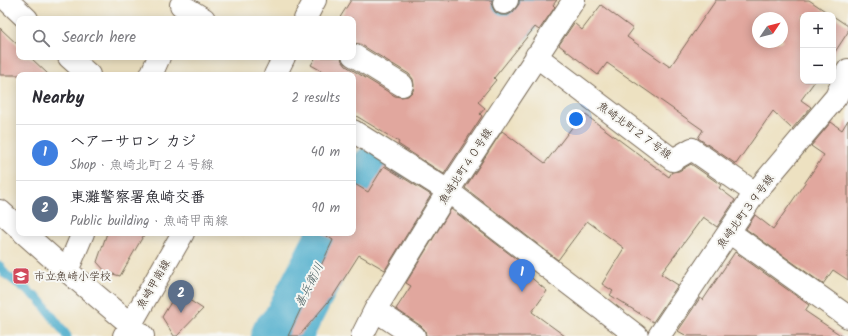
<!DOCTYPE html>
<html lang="en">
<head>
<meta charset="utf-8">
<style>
	body { margin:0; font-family:Kalam,"Klee One",sans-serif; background:#f7f7f7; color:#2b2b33 }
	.controls { position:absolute; right:12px; top:12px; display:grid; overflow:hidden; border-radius:8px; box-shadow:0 2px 10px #0003 }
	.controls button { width:36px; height:36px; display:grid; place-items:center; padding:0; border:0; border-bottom:1px solid #e1e1e2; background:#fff; color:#2b2b33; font:20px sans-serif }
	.compass { position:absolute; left:752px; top:12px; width:36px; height:36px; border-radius:50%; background:#fff; box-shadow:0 2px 10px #0003; rotate:55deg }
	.you { position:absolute; left:576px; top:119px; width:14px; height:14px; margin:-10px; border:3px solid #fff; border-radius:50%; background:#1a73e8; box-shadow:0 0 0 6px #1a73e833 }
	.badge { display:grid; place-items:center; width:26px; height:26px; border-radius:50%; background:#db2777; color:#fff; font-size:13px; font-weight:700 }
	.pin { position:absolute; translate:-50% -33px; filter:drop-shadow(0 1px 2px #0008) }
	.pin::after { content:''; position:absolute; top:21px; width:14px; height:12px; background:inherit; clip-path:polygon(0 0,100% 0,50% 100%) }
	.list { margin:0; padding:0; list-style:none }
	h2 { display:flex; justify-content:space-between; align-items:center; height:52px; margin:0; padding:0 16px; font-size:17px }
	h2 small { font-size:13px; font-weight:400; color:#7c7c81 }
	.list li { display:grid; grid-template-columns:26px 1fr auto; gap:12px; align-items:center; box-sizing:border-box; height:56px; padding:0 16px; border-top:1px solid #e1e1e2 }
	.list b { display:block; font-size:15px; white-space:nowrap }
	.list p { margin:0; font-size:13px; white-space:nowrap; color:#7c7c81 }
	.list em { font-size:13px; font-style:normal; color:#7c7c81 }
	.icon { flex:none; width:22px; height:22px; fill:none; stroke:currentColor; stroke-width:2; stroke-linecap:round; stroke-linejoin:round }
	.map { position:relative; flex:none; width:848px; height:336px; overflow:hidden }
	.search { position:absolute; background:#fff; box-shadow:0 2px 10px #0003; left:16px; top:16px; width:340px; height:44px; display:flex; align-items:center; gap:10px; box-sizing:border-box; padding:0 14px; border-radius:8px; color:#7c7c81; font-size:15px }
	.panel { position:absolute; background:#fff; box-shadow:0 2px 10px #0003; left:16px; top:72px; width:340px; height:164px; border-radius:8px }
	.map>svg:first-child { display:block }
</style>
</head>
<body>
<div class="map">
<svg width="848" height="336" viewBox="0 0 848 336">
	<rect width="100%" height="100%" fill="#f6f6f2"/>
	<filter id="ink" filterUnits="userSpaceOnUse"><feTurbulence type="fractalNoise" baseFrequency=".025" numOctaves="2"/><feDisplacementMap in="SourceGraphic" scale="8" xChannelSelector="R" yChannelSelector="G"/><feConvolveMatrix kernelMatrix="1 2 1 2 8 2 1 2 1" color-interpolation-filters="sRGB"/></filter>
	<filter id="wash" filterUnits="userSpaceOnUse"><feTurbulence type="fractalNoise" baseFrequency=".012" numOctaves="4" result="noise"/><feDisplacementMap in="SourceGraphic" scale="16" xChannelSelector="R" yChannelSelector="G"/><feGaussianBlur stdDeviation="0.9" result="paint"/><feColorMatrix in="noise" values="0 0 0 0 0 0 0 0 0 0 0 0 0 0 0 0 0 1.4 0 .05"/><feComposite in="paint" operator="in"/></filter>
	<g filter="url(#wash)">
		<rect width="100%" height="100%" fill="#ede1c1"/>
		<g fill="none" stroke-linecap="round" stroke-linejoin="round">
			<path stroke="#4dadcc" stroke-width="9" d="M0 266 5 274 40 300 67 336"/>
			<path stroke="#4dadcc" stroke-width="56" d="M460 69 524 0
				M353 205 377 172
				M279 336 289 325 336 233"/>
		</g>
		<g id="blocks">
			<path fill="#e1a79e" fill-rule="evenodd" d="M351 0H492V6L495 12 501 15H508L513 12 519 4V0H557L553 5 555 7 539 30 535 27 494 78 496 80 478 102 485 108 480 114 482 116 444 174 398 144 399 142 353 114V75H329L311 65 316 57H341L342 61 346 66 395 96 401 97 408 96 413 91 414 85 413 79 409 74 360 44 353 43V19H339Z
				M716 0H809L831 15H803V81H815L801 100 811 107 792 129 773 111 736 164 698 138 703 130 607 63 598 75 559 45 574 23 582 30 601 5 633 29 627 37 670 67ZM758 18H782V42H758Z
				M833 16 848 26V32L833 55Z
				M0 28 19 46V57H30L49 75H0Z
				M583 113 669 177 672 172 679 171 691 164 721 185 719 188 735 200 717 227 703 217 661 274 678 285 653 322 610 295 613 291 602 284 624 248 587 221 558 260 465 188 502 131 545 163Z
				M848 120V280L833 270 823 284 746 229 755 215 773 229 824 155 811 146 831 122 842 130Z
				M384 166 431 195 385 270 359 255 333 296 299 336H288L333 240 322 233H353V183L368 192Z
				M451 209 524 265 521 269 547 291 532 312 565 336H426L425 330 421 326 396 309 411 286 406 283Z
				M107 233H145L120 276 106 272 97 262Z
				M735 252 809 305 805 311 842 336H687L678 331 700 298 703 300Z
				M177 292 203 309 177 336H174L162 317Z"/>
		</g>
	</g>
	<g filter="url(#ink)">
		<use href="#blocks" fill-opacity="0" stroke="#796a57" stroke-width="1"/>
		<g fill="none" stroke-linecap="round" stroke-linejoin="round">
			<g stroke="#796a57" stroke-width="24">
				<path id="minor" d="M7 0 27 19
					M504 3 507 0
					M181 5 204 19
					M305 19 315 0
					M353 55 402 85
					M536 56 673 160 692 149 755 193
					M69 57 89 75
					M151 75 159 57
					M275 75 284 57
					M353 131 448 191 637 336
					M0 211 19 228
					M729 232 848 317
					M24 233 67 271 130 324 143 336
					M67 271 83 233
					M375 310 414 336
					M124 336 183 233
					M362 336 375 310 448 191 574 0
					M659 336 755 193 836 97 848 70"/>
			</g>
			<use href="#minor" stroke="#fff" stroke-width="22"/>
		</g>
	</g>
	<defs>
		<g id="school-square" transform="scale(0.9)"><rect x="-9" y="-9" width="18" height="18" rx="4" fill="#d1495b" stroke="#f6f6f2"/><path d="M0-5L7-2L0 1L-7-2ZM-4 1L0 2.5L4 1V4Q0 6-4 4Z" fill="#fff"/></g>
	</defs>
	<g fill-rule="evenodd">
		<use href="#school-square" x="21" y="276"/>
	</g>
	<g text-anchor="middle" stroke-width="4" stroke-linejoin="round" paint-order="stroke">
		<g font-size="11" fill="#3b2a1e" stroke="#f6f6f2">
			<text transform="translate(635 130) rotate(36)" y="4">魚崎北町２７号線</text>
			<text transform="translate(465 166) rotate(-57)" y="4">魚崎北町４０号線</text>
			<text transform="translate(745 211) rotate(-54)" y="4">魚崎北町３９号線</text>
			<text transform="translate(153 284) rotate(-60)" y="4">魚崎甲南線</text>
		</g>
		<g font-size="11" fill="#3b2a1e" stroke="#f6f6f2" text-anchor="start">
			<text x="34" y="280">市立魚崎小学校</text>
		</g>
		<g font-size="12" font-style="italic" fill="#41585b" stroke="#f6f6f2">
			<text transform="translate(309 285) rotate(-63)" y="4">善兵衛川</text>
		</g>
	</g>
</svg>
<div class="controls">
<button>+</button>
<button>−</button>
</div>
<svg class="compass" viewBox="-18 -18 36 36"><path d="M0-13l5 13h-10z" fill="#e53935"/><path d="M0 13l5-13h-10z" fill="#7c7c81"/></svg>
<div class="you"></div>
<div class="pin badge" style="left:522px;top:292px;background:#3f7fe0">1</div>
<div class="pin badge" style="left:181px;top:313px;background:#5c6f8a">2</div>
<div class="search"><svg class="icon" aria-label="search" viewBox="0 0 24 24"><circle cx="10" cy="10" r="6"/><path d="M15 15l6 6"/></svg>Search here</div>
<section class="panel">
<h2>Nearby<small>2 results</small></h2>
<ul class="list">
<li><span class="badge" style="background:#3f7fe0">1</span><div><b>ヘアーサロン カジ</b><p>Shop · 魚崎北町２４号線</p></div><em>40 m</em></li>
<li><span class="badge" style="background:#5c6f8a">2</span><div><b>東灘警察署魚崎交番</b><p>Public building · 魚崎甲南線</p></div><em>90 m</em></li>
</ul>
</section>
</div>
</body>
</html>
